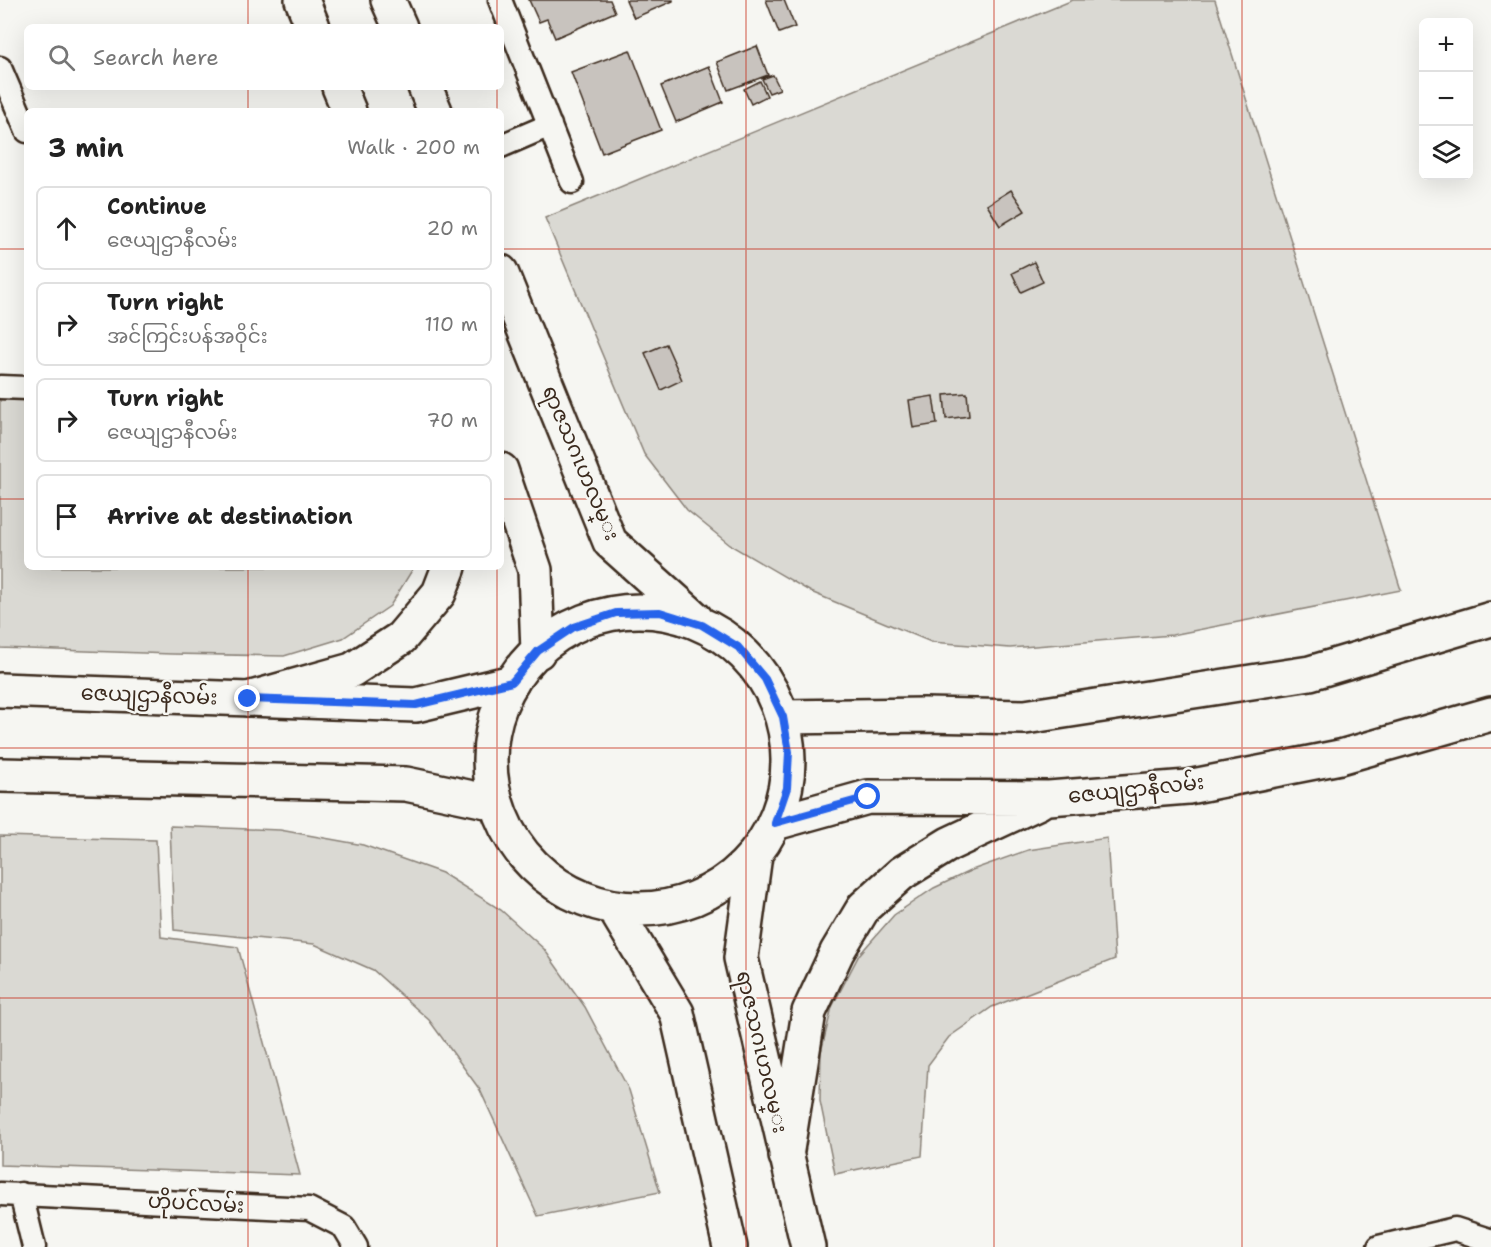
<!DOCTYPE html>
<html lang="en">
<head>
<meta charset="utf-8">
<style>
	body { margin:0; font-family:"Shantell Sans","Noto Sans Myanmar",sans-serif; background:#f6f6f6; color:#222 }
	.controls { position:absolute; right:18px; top:18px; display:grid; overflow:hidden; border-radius:9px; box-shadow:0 6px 24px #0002 }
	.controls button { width:54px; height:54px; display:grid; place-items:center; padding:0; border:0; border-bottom:2px solid #e0e0e0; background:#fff; color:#222; font:30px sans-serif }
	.stop { position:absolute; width:18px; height:18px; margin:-14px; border:4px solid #2563eb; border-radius:50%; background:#fff }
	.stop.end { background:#2563eb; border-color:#fff; box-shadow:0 2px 6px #0008 }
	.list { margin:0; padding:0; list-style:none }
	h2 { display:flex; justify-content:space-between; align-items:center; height:78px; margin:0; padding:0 24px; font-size:26px }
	h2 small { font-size:20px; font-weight:400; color:#767676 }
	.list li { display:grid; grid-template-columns:39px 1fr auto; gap:18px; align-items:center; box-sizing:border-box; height:84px; margin:0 12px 12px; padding:0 12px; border:2px solid #e0e0e0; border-radius:9px }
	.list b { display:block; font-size:22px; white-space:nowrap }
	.list p { margin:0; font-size:20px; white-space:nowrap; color:#767676 }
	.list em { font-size:20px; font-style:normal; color:#767676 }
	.icon { flex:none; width:33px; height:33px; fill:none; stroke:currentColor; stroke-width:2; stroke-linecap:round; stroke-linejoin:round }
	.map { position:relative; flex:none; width:1491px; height:1247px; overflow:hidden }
	.search { position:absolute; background:#fff; box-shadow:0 6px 24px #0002; left:24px; top:24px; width:480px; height:66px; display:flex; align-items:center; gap:15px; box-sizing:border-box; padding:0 21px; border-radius:9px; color:#767676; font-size:22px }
	.panel { position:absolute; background:#fff; box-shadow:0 6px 24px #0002; left:24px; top:108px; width:480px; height:462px; border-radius:9px }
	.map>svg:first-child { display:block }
</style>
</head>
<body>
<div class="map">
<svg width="1491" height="1247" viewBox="0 0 1491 1247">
	<rect width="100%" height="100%" fill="#f6f6f2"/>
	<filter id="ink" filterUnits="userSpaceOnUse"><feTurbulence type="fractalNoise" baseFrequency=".0167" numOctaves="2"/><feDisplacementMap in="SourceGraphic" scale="12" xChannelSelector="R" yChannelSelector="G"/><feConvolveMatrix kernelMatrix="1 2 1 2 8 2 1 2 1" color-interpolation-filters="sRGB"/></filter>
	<g filter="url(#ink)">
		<path fill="#dad9d3" stroke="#8a8278" stroke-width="1.5" d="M1073 0H1215L1401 590 1172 635 1010 648 931 642 811 592 730 545 687 510 644 454 545 218Z
			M27 393V567H414L390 606 343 638 284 656 172 654 0 648V394Z
			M170 826 280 830 363 845 442 873 501 910 544 949 585 1007 629 1090 660 1192 538 1216 480 1090 429 1020 373 970 314 944 174 930Z
			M0 836 156 840 161 937 238 947 300 1175 0 1165Z
			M1107 838 1115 959 992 1007 949 1037 928 1065 922 1156 835 1174 820 1101 821 1052 832 1007 859 955 894 915 934 888 972 870 1028 850Z"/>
		<path fill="#c8c3be" stroke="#3b2a1e" stroke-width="1.5" d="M529 0H610L615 12 555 38 547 19 539 22Z
			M626 0H673V1L634 18Z
			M766 0H784L795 27 779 33Z
			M757 46 768 75 728 90 717 62Z
			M630 50 661 130 602 153 571 72Z
			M709 66 723 102 676 122 661 86Z
			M773 75 780 89 769 93 762 79Z
			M760 81 767 96 751 104 744 89Z
			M1011 190 1025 211 1000 226 987 205Z
			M1034 262 1043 282 1021 292 1012 273Z
			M666 344 682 380 661 390 645 353Z
			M967 393 969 416 946 419 944 395Z
			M933 396 937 424 913 428 909 400Z"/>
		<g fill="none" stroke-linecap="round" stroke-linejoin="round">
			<g stroke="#3b2a1e" stroke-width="27">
				<path id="minor" d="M500 0 572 182
					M0 68 27 131
					M501 146 550 125
					M0 387 27 388
					M0 1194 309 1209 344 1227 356 1247
					M21 1194 34 1247
					M1379 1247 1455 1229 1489 1240 1491 1243"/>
			</g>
			<g stroke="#3b2a1e" stroke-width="38">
				<path id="secondary" d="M0 690 416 705 512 682
					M0 775 406 784 496 803"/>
			</g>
			<g stroke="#3b2a1e" stroke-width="38">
				<path id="primary" d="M302 0 313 27
					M388 0 400 27
					M339 87 349 111
					M425 87 435 111
					M501 272 610 542 696 619
					M501 470 535 570 538 652
					M490 760a149 149 0 1 1 298 0a149 149 0 1 1-298 0Z
					M248 699 352 670 401 638 439 593 449 567
					M783 717 924 715 1025 717 1310 673 1491 619
					M775 823 868 797 1049 798 1188 787 1340 757 1491 714
					M755 855 741 958 808 1247
					M614 908 677 1013 730 1247
					M786 1156 809 1012 837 952 864 907 902 873 949 844 1039 802"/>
			</g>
			<use href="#minor" stroke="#f6f6f2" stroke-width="22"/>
			<use href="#secondary" stroke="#f6f6f2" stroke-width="33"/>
			<use href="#primary" stroke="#f6f6f2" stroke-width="33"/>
		</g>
	</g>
	<g fill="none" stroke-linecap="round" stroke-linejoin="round" filter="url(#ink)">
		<path stroke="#2563eb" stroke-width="8" d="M248 699 416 705 512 682 538 651 574 627 616 613 660 612 702 625 738 647 765 679 783 717 789 752 787 788 775 823 868 797"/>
	</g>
	<path fill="none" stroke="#c8321e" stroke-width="1.5" stroke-opacity="0.55" d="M248 0V27M497 0V27M746 0V1247M994 0V1247M1242 0V1247M248 87V111M497 87V111M0 249H27M501 249H1491M0 499H27M501 499H1491M248 567V1247M497 567V1247M0 748H1491M0 998H1491"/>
	<g text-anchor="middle" stroke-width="5" stroke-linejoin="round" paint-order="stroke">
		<g font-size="21" fill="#3b2a1e" stroke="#f6f6f2">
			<text transform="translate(581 463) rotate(67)" y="7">ရာဇသဂၤဟလမ္း</text>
			<text transform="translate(149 695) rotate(2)" y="7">ဇေယျဌာနီလမ်း</text>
			<text transform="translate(1136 789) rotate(-6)" y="7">ဇေယျဌာနီလမ်း</text>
			<text transform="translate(762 1052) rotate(77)" y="7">ရာဇသဂၤဟလမ္း</text>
			<text transform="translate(196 1203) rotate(3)" y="7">ဟိုပင်လမ်း</text>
		</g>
	</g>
</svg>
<div class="controls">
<button>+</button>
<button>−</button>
<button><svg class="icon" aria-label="layers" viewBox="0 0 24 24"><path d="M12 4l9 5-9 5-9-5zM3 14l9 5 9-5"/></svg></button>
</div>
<div class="stop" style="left:868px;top:797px"></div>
<div class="stop end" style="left:248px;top:699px"></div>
<div class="search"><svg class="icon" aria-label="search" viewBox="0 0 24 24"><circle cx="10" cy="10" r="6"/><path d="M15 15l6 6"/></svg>Search here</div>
<section class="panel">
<h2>3 min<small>Walk · 200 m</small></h2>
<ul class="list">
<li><svg class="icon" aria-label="ahead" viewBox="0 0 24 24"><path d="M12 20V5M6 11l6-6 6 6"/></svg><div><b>Continue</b><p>ဇေယျဌာနီလမ်း</p></div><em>20 m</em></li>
<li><svg class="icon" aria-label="right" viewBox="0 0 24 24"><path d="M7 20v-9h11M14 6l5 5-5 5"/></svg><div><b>Turn right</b><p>အင်ကြင်းပန်အ၀ိုင်း</p></div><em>110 m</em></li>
<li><svg class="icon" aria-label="right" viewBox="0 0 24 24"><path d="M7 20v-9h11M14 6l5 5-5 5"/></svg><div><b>Turn right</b><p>ဇေယျဌာနီလမ်း</p></div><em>70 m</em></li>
<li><svg class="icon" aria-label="arrive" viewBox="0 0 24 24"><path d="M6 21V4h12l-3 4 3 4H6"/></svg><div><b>Arrive at destination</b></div></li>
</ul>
</section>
</div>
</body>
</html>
